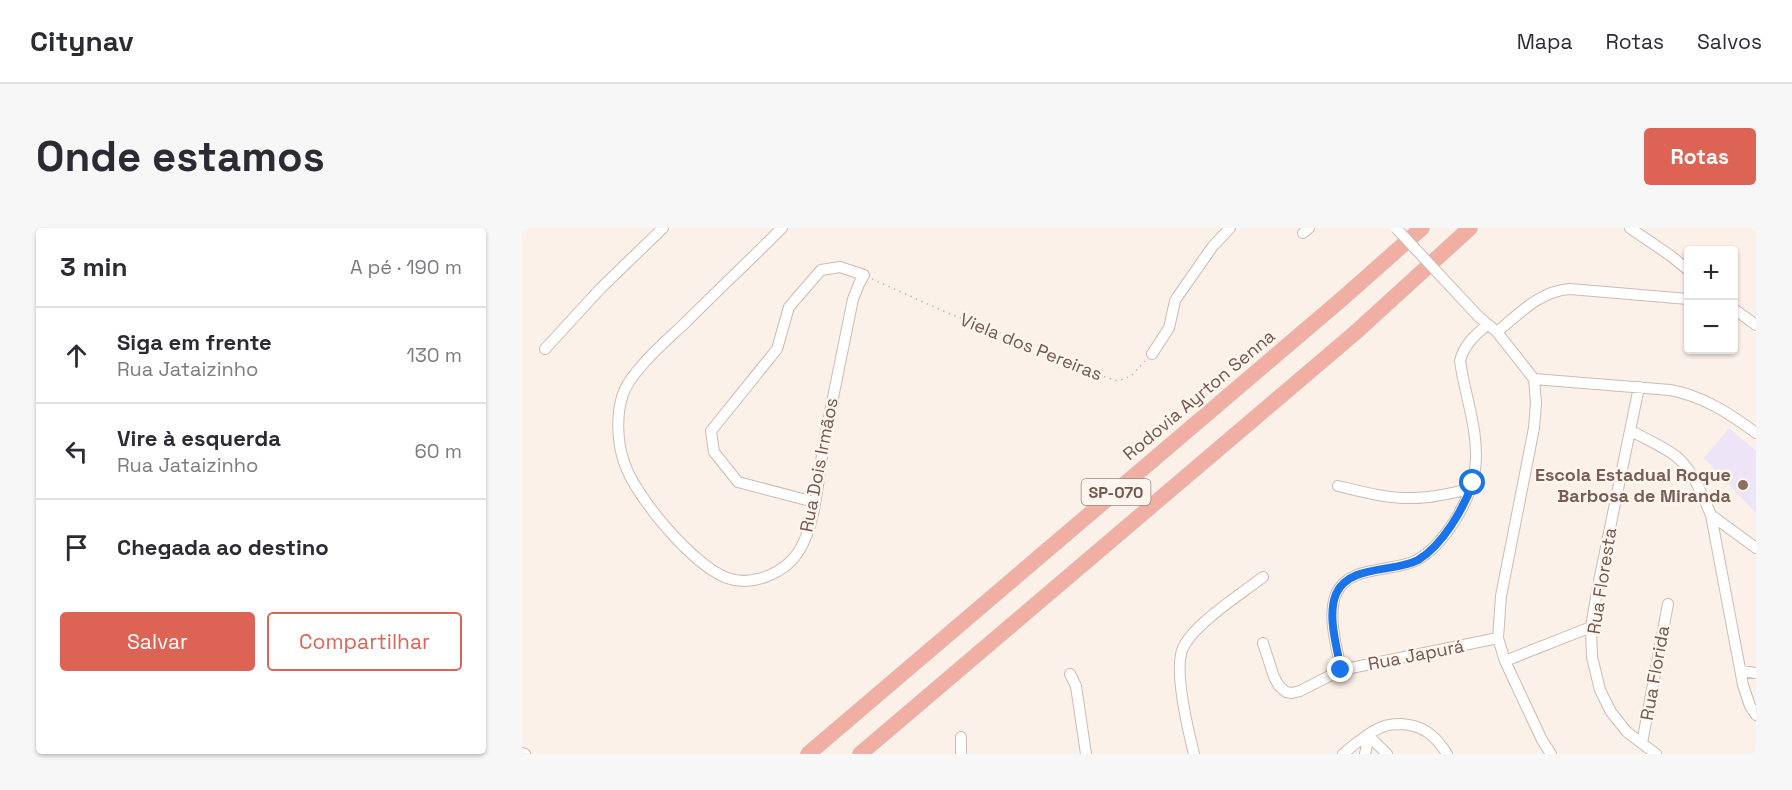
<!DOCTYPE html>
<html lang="pt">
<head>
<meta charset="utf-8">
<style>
	body { margin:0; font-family:"Space Grotesk",sans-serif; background:#f7f7f7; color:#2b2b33 }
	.controls { position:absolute; right:18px; top:18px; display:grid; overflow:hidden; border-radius:6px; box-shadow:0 2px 4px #0004 }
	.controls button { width:54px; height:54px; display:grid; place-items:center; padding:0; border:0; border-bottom:2px solid #e1e1e2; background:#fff; color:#2b2b33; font:30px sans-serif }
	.stop { position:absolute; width:18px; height:18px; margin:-14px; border:4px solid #1a73e8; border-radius:50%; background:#fff }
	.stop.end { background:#1a73e8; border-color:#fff; box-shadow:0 2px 6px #0008 }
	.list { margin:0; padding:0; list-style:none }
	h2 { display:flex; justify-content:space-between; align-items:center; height:78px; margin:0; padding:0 24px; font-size:26px }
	h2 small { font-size:20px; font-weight:400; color:#7c7c81 }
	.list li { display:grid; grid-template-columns:39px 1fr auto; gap:18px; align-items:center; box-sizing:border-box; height:96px; padding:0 24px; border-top:2px solid #e1e1e2 }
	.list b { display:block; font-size:22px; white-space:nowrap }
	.list p { margin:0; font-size:20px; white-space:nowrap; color:#7c7c81 }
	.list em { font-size:20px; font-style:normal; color:#7c7c81 }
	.actions { display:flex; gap:12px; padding:18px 24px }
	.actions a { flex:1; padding:14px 0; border:2px solid #dd6355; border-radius:6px; text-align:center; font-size:21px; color:#dd6355 }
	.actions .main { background:#dd6355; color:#fff }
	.icon { flex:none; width:33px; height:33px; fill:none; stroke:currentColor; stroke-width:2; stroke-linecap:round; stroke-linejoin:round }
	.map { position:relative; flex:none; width:1234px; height:526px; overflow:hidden; border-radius:6px }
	header { display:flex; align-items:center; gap:36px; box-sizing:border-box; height:84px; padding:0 30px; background:#fff; border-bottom:2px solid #e1e1e2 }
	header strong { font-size:28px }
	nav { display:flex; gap:33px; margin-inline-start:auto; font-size:21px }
	.intro { display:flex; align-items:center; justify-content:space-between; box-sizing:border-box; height:144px; padding:0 36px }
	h1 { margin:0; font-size:42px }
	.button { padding:15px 27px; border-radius:6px; background:#dd6355; color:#fff; font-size:21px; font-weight:700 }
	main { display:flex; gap:36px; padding:0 36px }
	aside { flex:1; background:#fff; border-radius:6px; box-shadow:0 2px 4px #0004 }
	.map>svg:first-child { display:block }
</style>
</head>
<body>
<header>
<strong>Citynav</strong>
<nav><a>Mapa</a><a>Rotas</a><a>Salvos</a></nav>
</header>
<div class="intro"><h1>Onde estamos</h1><a class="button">Rotas</a></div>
<main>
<aside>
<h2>3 min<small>A pé · 190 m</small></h2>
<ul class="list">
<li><svg class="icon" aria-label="ahead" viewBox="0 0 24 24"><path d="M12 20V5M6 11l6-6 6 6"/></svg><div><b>Siga em frente</b><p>Rua Jataizinho</p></div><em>130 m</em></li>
<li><svg class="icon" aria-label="left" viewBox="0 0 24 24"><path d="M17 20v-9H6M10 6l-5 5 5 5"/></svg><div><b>Vire à esquerda</b><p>Rua Jataizinho</p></div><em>60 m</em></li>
<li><svg class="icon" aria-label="arrive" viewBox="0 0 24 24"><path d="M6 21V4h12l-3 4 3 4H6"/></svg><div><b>Chegada ao destino</b></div></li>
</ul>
<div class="actions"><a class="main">Salvar</a><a>Compartilhar</a></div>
</aside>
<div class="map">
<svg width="1234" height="526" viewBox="0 0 1234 526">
	<rect width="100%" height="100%" fill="#fbf1e8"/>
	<path fill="#eee4f7" d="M1207 200 1234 223V285L1182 230Z"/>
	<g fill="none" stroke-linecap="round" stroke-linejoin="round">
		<g stroke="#cebab1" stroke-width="12">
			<path id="minor" d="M260 0C228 32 195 63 163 95 144 113 109 143 101 166 94 186 95 214 102 234 113 269 171 337 205 350 231 359 263 345 277 323 296 292 296 244 303 209 312 163 322 117 331 71L337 56 342 47 318 39 299 42 267 79 255 121 189 203 192 224 216 254 292 274
				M1108 0 1149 28 1166 42
				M781 5 787 0
				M1212 81 1234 97
				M956 88 975 104 1012 151 1014 175 1012 200 979 368 976 410 983 433 1020 512 1029 526
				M975 104C998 85 1018 63 1048 61L1166 71
				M23 121 78 61 141 0
				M630 126 647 100 653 73 656 68 691 18 708 0
				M1012 151 1148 162C1181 168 1207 185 1234 205
				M1117 159 1075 363 1069 399 1070 429 1078 462 1089 484 1105 504 1134 526
				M1109 203C1124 211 1141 218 1155 229 1172 244 1180 267 1189 287L1221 457 1228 478 1234 487
				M816 258C841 264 866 271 892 270 911 270 930 265 948 261
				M1189 287 1234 320
				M741 415 752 449 757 458 764 464 770 465 778 463 819 442 976 410
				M983 433 1069 399
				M819 442C815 419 805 389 814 366 827 336 871 345 895 332 923 316 949 272 953 242 958 205 943 169 938 133 942 117 952 108 965 97
				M1219 443 1234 445
				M548 446 554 458 564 526
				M847 508 865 526
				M439 509V526
				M1120 515 1146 376
				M0 525 3 526
				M672 526C666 502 651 441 661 420 672 396 719 366 741 349
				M821 526C830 518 849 503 860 499 866 496 873 496 879 496 901 497 914 508 925 526
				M843 526 847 508"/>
		</g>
		<g stroke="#d8d0cd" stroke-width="16">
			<path id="highway" d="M286 526 821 70 900 0
				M338 526 834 104 948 0"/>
		</g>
		<path stroke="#d4b1a4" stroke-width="1.5" stroke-dasharray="1.5 4.5" stroke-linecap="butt" d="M350 51 428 86 514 118 564 143 596 153 609 148 623 133"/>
		<use href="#minor" stroke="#fff" stroke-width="10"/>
		<use href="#highway" stroke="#f1aea3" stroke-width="15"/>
		<g stroke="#cebab1" stroke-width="12" stroke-linecap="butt">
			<path id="minor-bridge" d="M874 0 956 88"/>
		</g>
		<use href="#minor-bridge" stroke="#fff" stroke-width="10"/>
	</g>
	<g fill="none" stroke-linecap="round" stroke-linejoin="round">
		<path stroke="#1a73e8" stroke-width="8" d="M819 442C815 419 805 388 814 366 827 336 872 345 896 332 921 317 941 281 951 255"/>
	</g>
	<circle fill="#8d6e63" stroke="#fef6ee" stroke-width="2" cx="1221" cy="257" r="6"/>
	<g text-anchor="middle" stroke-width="5" stroke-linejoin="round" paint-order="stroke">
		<rect fill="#fef6ee" stroke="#9d867d" stroke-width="1.5" x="559.5" y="251" width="69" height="26" rx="4.5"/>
		<g font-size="16" font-weight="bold" fill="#73564d">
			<text x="594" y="270">SP-070</text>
		</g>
		<g font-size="18" fill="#73564d" stroke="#fef6ee">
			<text transform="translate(509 119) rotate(22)" y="6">Viela dos Pereiras</text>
			<text transform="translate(677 167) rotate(-40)" y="6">Rodovia Ayrton Senna</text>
			<text transform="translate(297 237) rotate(-79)" y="6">Rua Dois Irmãos</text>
			<text transform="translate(1080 353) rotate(-81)" y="6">Rua Floresta</text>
			<text transform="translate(894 427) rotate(-11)" y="6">Rua Japurá</text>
			<text transform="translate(1133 445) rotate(-80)" y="6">Rua Florida</text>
		</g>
		<g font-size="18" font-weight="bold" fill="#785e54" stroke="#fef6ee" text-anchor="end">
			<text x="1209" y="253">Escola Estadual Roque<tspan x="1209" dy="21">Barbosa de Miranda</tspan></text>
		</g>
	</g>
</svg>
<div class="controls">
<button>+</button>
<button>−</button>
</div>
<div class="stop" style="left:951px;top:255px"></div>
<div class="stop end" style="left:819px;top:442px"></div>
</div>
</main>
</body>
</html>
